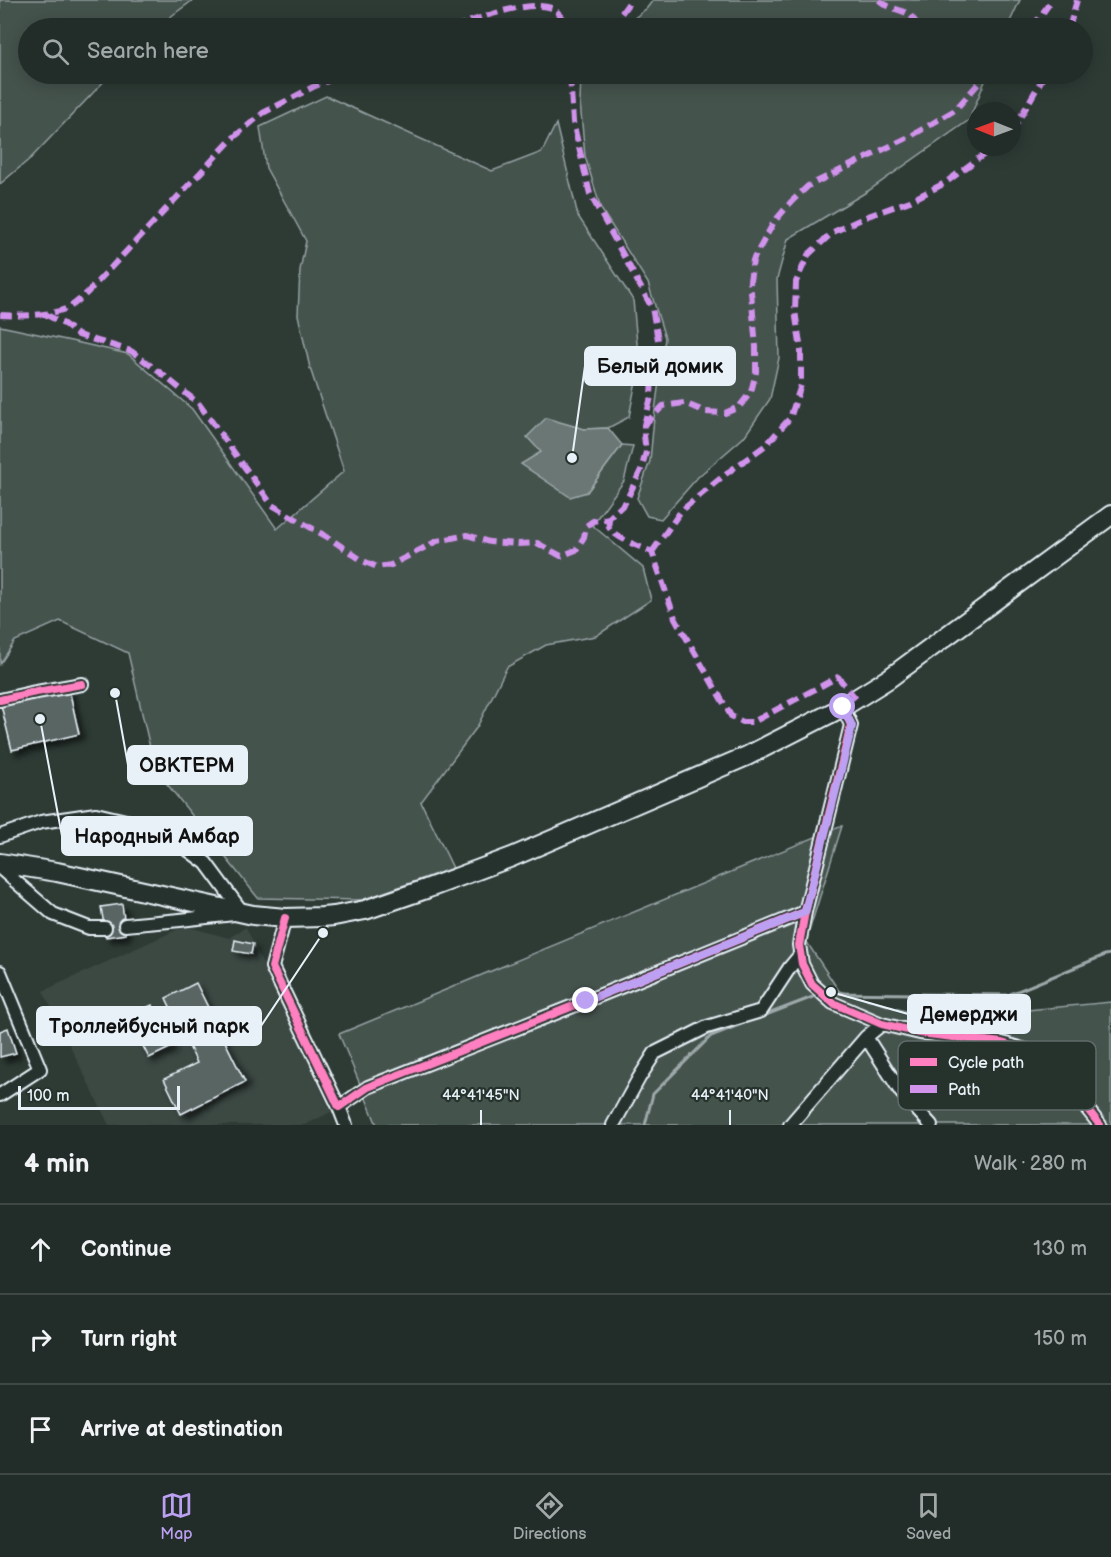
<!DOCTYPE html>
<html lang="en">
<head>
<meta charset="utf-8">
<style>
	body { margin:0; font-family:"Balsamiq Sans",sans-serif; background:#2a3430; color:#f1f3f6 }
	.compass { position:absolute; left:967px; top:102px; width:54px; height:54px; border-radius:50%; background:#222c28; box-shadow:0 3px 15px #0003; rotate:271deg }
	.scale { position:absolute; left:18px; bottom:15px; width:162px; box-sizing:border-box; padding-left:6px; border:3px solid #e8f1f8; border-top:0; font-size:16px; line-height:21px; white-space:nowrap; color:#e8f1f8; -webkit-text-stroke:4px #26332d; paint-order:stroke }
	.stop { position:absolute; width:18px; height:18px; margin:-14px; border:4px solid #bca0f2; border-radius:50%; background:#fff }
	.stop.end { background:#bca0f2; border-color:#fff; box-shadow:0 2px 6px #0008 }
	.list { margin:0; padding:0; list-style:none }
	h2 { display:flex; justify-content:space-between; align-items:center; height:78px; margin:0; padding:0 24px; font-size:26px }
	h2 small { font-size:20px; font-weight:400; color:#a2a7a8 }
	.list li { display:grid; grid-template-columns:39px 1fr auto; gap:18px; align-items:center; box-sizing:border-box; height:90px; padding:0 24px; border-top:2px solid #3f4845 }
	.list b { display:block; font-size:22px; white-space:nowrap }
	.list em { font-size:20px; font-style:normal; color:#a2a7a8 }
	.icon { flex:none; width:33px; height:33px; fill:none; stroke:currentColor; stroke-width:2; stroke-linecap:round; stroke-linejoin:round }
	.map { position:relative; flex:none; width:1111px; height:1125px; overflow:hidden }
	.search { position:absolute; background:#222c28; box-shadow:0 3px 15px #0003; left:18px; right:18px; top:18px; height:66px; display:flex; align-items:center; gap:15px; box-sizing:border-box; padding:0 21px; border-radius:33px; color:#a2a7a8; font-size:22px }
	.sheet { height:348px; background:#222c28 }
	nav { display:flex; justify-content:space-around; align-items:center; box-sizing:border-box; height:84px; border-top:2px solid #3f4845; background:#222c28; font-size:16px; color:#a2a7a8 }
	nav a { display:grid; justify-items:center; gap:3px }
	nav .on { color:#bca0f2 }
	.map>svg:first-child { display:block }
</style>
</head>
<body>
<div class="map">
<svg width="1111" height="1125" viewBox="0 0 1111 1125">
	<defs>
		<filter id="shadow"><feDropShadow dx="5" dy="5" stdDeviation="3" flood-color="#0009"/></filter>
	</defs>
	<rect width="100%" height="100%" fill="#2e3b35"/>
	<filter id="ink" filterUnits="userSpaceOnUse"><feTurbulence type="fractalNoise" baseFrequency=".0167" numOctaves="2"/><feDisplacementMap in="SourceGraphic" scale="12" xChannelSelector="R" yChannelSelector="G"/><feConvolveMatrix kernelMatrix="1 2 1 2 8 2 1 2 1" color-interpolation-filters="sRGB"/></filter>
	<g filter="url(#ink)">
		<path fill="#3b4843" d="M185 926 229 938 246 927 331 1112 305 1125H109L43 991Z"/>
		<path fill="#45524e" stroke="#96a2a3" stroke-width="1.5" d="M0 0H193L155 28H28V74H111L31 158 0 184Z
			M653 0H1020L1007 28H622L647 8Z
			M581 74H988L969 120 868 191 788 239 777 279 779 358 770 399 744 437 698 477 661 519 647 516 637 498 650 461 654 418 665 338 648 283 601 209 585 156 580 102Z
			M326 96 492 171 542 152 556 124 578 216 633 300 639 365 629 417 608 428 584 429 546 419 587 492 622 445 633 446 624 481 592 525 643 568 651 600 596 636 546 645 507 667 477 727 421 802 453 868 362 900 258 898 155 769 128 653 60 621 15 641 0 664V326L71 341 128 354 192 409 277 529 344 471 310 368 298 315 300 270 306 241 266 168 260 127Z
			M842 826 806 941 839 991 931 1019 1111 1002V1125H377L339 1034Z"/>
		<path fill="#6b7775" stroke="#9da8a9" stroke-width="1.5" d="M546 418 584 429 608 428 622 445 587 492 570 497 521 464 541 452 527 437Z"/>
		<g fill="none" stroke-linecap="round" stroke-linejoin="round">
			<path stroke="#9da8a9" stroke-width="3" d="M828 993 1008 995 1105 955 1111 954
				M763 1016 818 995
				M645 1125 653 1094 711 1036 754 1019"/>
		</g>
		<path fill="#596563" stroke="#e8f1f8" stroke-width="1.5" filter="url(#shadow)" d="M69 689 79 734 12 750 1 705Z
			M152 815 153 844H136L135 816Z
			M122 904 126 934 106 937 101 907Z
			M235 940 253 944 251 954 233 951Z
			M196 983 245 1082 181 1114 164 1079 197 1063 166 998Z
			M152 1005 172 1047 149 1058 128 1016Z
			M8 1028 16 1053 0 1057V1031Z"/>
		<g fill="none" stroke-linecap="round" stroke-linejoin="round">
			<g stroke="#e8f1f8" stroke-width="16">
				<path id="minor" d="M0 700 31 693 82 684
					M843 707 851 725 805 912 799 945 802 964 812 984 833 1003 882 1024 920 1033 1002 1043 1029 1051 1044 1060 1065 1081 1100 1125
					M0 836 41 822 96 814 160 829 206 863 243 913 180 920 125 925
					M0 868 53 914 89 928H105
					M285 918 272 967 339 1107 368 1087 586 1001 805 912
					M0 972 40 1069 0 1095
					M866 1037 901 1092 931 1125
					M339 1107 346 1125
					M613 1125 639 1078 655 1053 707 1027 761 1011 790 967 800 955
					M790 1125 866 1037 882 1024"/>
			</g>
			<g stroke="#e8f1f8" stroke-width="22">
				<path id="highway" d="M0 863 57 872 253 915 285 918 322 917 334 916 365 910 426 889 512 857 747 756 843 707 888 679 1111 515"/>
			</g>
			<use href="#minor" stroke="#26332d" stroke-width="12"/>
			<use href="#highway" stroke="#26332d" stroke-width="18"/>
			<path stroke="#d193ec" stroke-width="6" stroke-dasharray="12 6" stroke-linecap="butt" d="M879 0C890 10 903 9 911 16 914 19 917 25 920 28
				M453 28C478 18 526 0 552 8 559 12 565 21 571 28
				M611 28 631 0
				M1032 28 1052 0
				M1069 28 1077 0
				M1012 132 1045 74
				M45 314 64 324 78 335 131 351 162 374 199 404 272 505 329 538 363 561 377 567 391 565 437 541 467 535 489 542 518 544 537 543 561 556 576 550 584 537 586 526 593 521 609 518 625 503 641 470 646 452 644 435V425L651 397 652 375 660 350 652 308 590 194 573 122 570 74
				M0 315C19 316 50 316 68 308 75 304 81 298 87 293L233 138 263 113 313 87 345 74
				M644 425 663 406 684 403 706 412 725 413 739 407 751 392 756 372V347L750 281 753 260 774 222 791 202 808 186 911 136 955 110 987 74
				M609 518C609 521 608 525 609 527 614 538 641 547 652 552L675 618 731 716 743 722H753L838 677 856 699
				M652 552 681 511 727 473 766 445 790 418 801 385V350L795 311 796 282 808 255 833 232 868 216 910 201 945 183 994 147"/>
			<g stroke="#26332d" stroke-width="11">
				<path id="cycleway" d="M0 700 31 693 82 684
					M843 707 851 725 805 912 799 945 802 964 812 984 833 1003 882 1024 920 1033 1002 1043 1029 1051 1044 1060 1065 1081 1100 1125
					M285 918 272 967 339 1107 368 1087 586 1001 805 912"/>
			</g>
			<use href="#cycleway" stroke="#ff80c0" stroke-width="8"/>
		</g>
	</g>
	<g fill="none" stroke-linecap="round" stroke-linejoin="round" filter="url(#ink)">
		<path stroke="#bca0f2" stroke-width="8" d="M586 1001 805 912 852 726 843 707"/>
	</g>
	<path fill="none" stroke="#e8f1f8" stroke-width="2" d="M481 1125V1110M730 1125V1110"/>
	<rect x="898" y="1041" width="198" height="69" rx="9" fill="#26332d" stroke="#606c6a" stroke-width="1.5"/>
	<rect x="910" y="1058" width="27" height="8" fill="#ff80c0"/>
	<rect x="910" y="1085" width="27" height="8" fill="#d193ec"/>
	<g font-size="16" fill="#e8f1f8">
		<text x="948" y="1068">Cycle path</text>
		<text x="948" y="1095">Path</text>
	</g>
	<g font-size="15" text-anchor="middle" fill="#e8f1f8" stroke="#26332d" stroke-width="4.5" stroke-linejoin="round" paint-order="stroke">
		<text x="481" y="1100">44°41'45"N</text>
		<text x="730" y="1100">44°41'40"N</text>
	</g>
	<path fill="none" stroke="#e8f1f8" stroke-width="2" d="M572 458L585 366M115 693L128 765M40 719L62 836M831 992L908 1014M323 933L261 1026"/>
	<g fill="#e8f1f8" stroke="#26332d" stroke-width="2">
		<circle cx="572" cy="458" r="6"/>
		<circle cx="115" cy="693" r="6"/>
		<circle cx="40" cy="719" r="6"/>
		<circle cx="831" cy="992" r="6"/>
		<circle cx="323" cy="933" r="6"/>
	</g>
	<g fill="#e8f1f8" stroke="#e8f1f8" stroke-width="2">
		<rect x="585" y="347" width="150" height="38" rx="6"/>
		<rect x="128" y="746" width="119" height="38" rx="6"/>
		<rect x="62" y="817" width="190" height="38" rx="6"/>
		<rect x="908" y="995" width="122" height="38" rx="6"/>
		<rect x="37" y="1007" width="224" height="38" rx="6"/>
	</g>
	<g font-size="20" text-anchor="middle" font-weight="bold" fill="#111">
		<text x="660" y="373">Белый домик</text>
		<text x="187" y="772">ОВКТЕРМ</text>
		<text x="157" y="843">Народный Амбар</text>
		<text x="969" y="1021">Демерджи</text>
		<text x="149" y="1033">Троллейбусный парк</text>
	</g>
</svg>
<svg class="compass" viewBox="-18 -18 36 36"><path d="M0-13l5 13h-10z" fill="#e53935"/><path d="M0 13l5-13h-10z" fill="#a2a7a8"/></svg>
<div class="scale">100 m</div>
<div class="stop" style="left:843px;top:707px"></div>
<div class="stop end" style="left:586px;top:1001px"></div>
<div class="search"><svg class="icon" aria-label="search" viewBox="0 0 24 24"><circle cx="10" cy="10" r="6"/><path d="M15 15l6 6"/></svg>Search here</div>
</div>
<section class="sheet">
<h2>4 min<small>Walk · 280 m</small></h2>
<ul class="list">
<li><svg class="icon" aria-label="ahead" viewBox="0 0 24 24"><path d="M12 20V5M6 11l6-6 6 6"/></svg><div><b>Continue</b></div><em>130 m</em></li>
<li><svg class="icon" aria-label="right" viewBox="0 0 24 24"><path d="M7 20v-9h11M14 6l5 5-5 5"/></svg><div><b>Turn right</b></div><em>150 m</em></li>
<li><svg class="icon" aria-label="arrive" viewBox="0 0 24 24"><path d="M6 21V4h12l-3 4 3 4H6"/></svg><div><b>Arrive at destination</b></div></li>
</ul>
</section>
<nav>
<a class="on"><svg class="icon" aria-label="map" viewBox="0 0 24 24"><path d="M3 6l6-2 6 2 6-2v14l-6 2-6-2-6 2zM9 4v14M15 6v14"/></svg>Map</a>
<a><svg class="icon" aria-label="directions" viewBox="0 0 24 24"><path d="M12 3l9 9-9 9-9-9zM9 14v-3h6M13 9l2 2-2 2"/></svg>Directions</a>
<a><svg class="icon" aria-label="saved" viewBox="0 0 24 24"><path d="M7 4h10v16l-5-4-5 4z"/></svg>Saved</a>
</nav>
</body>
</html>
